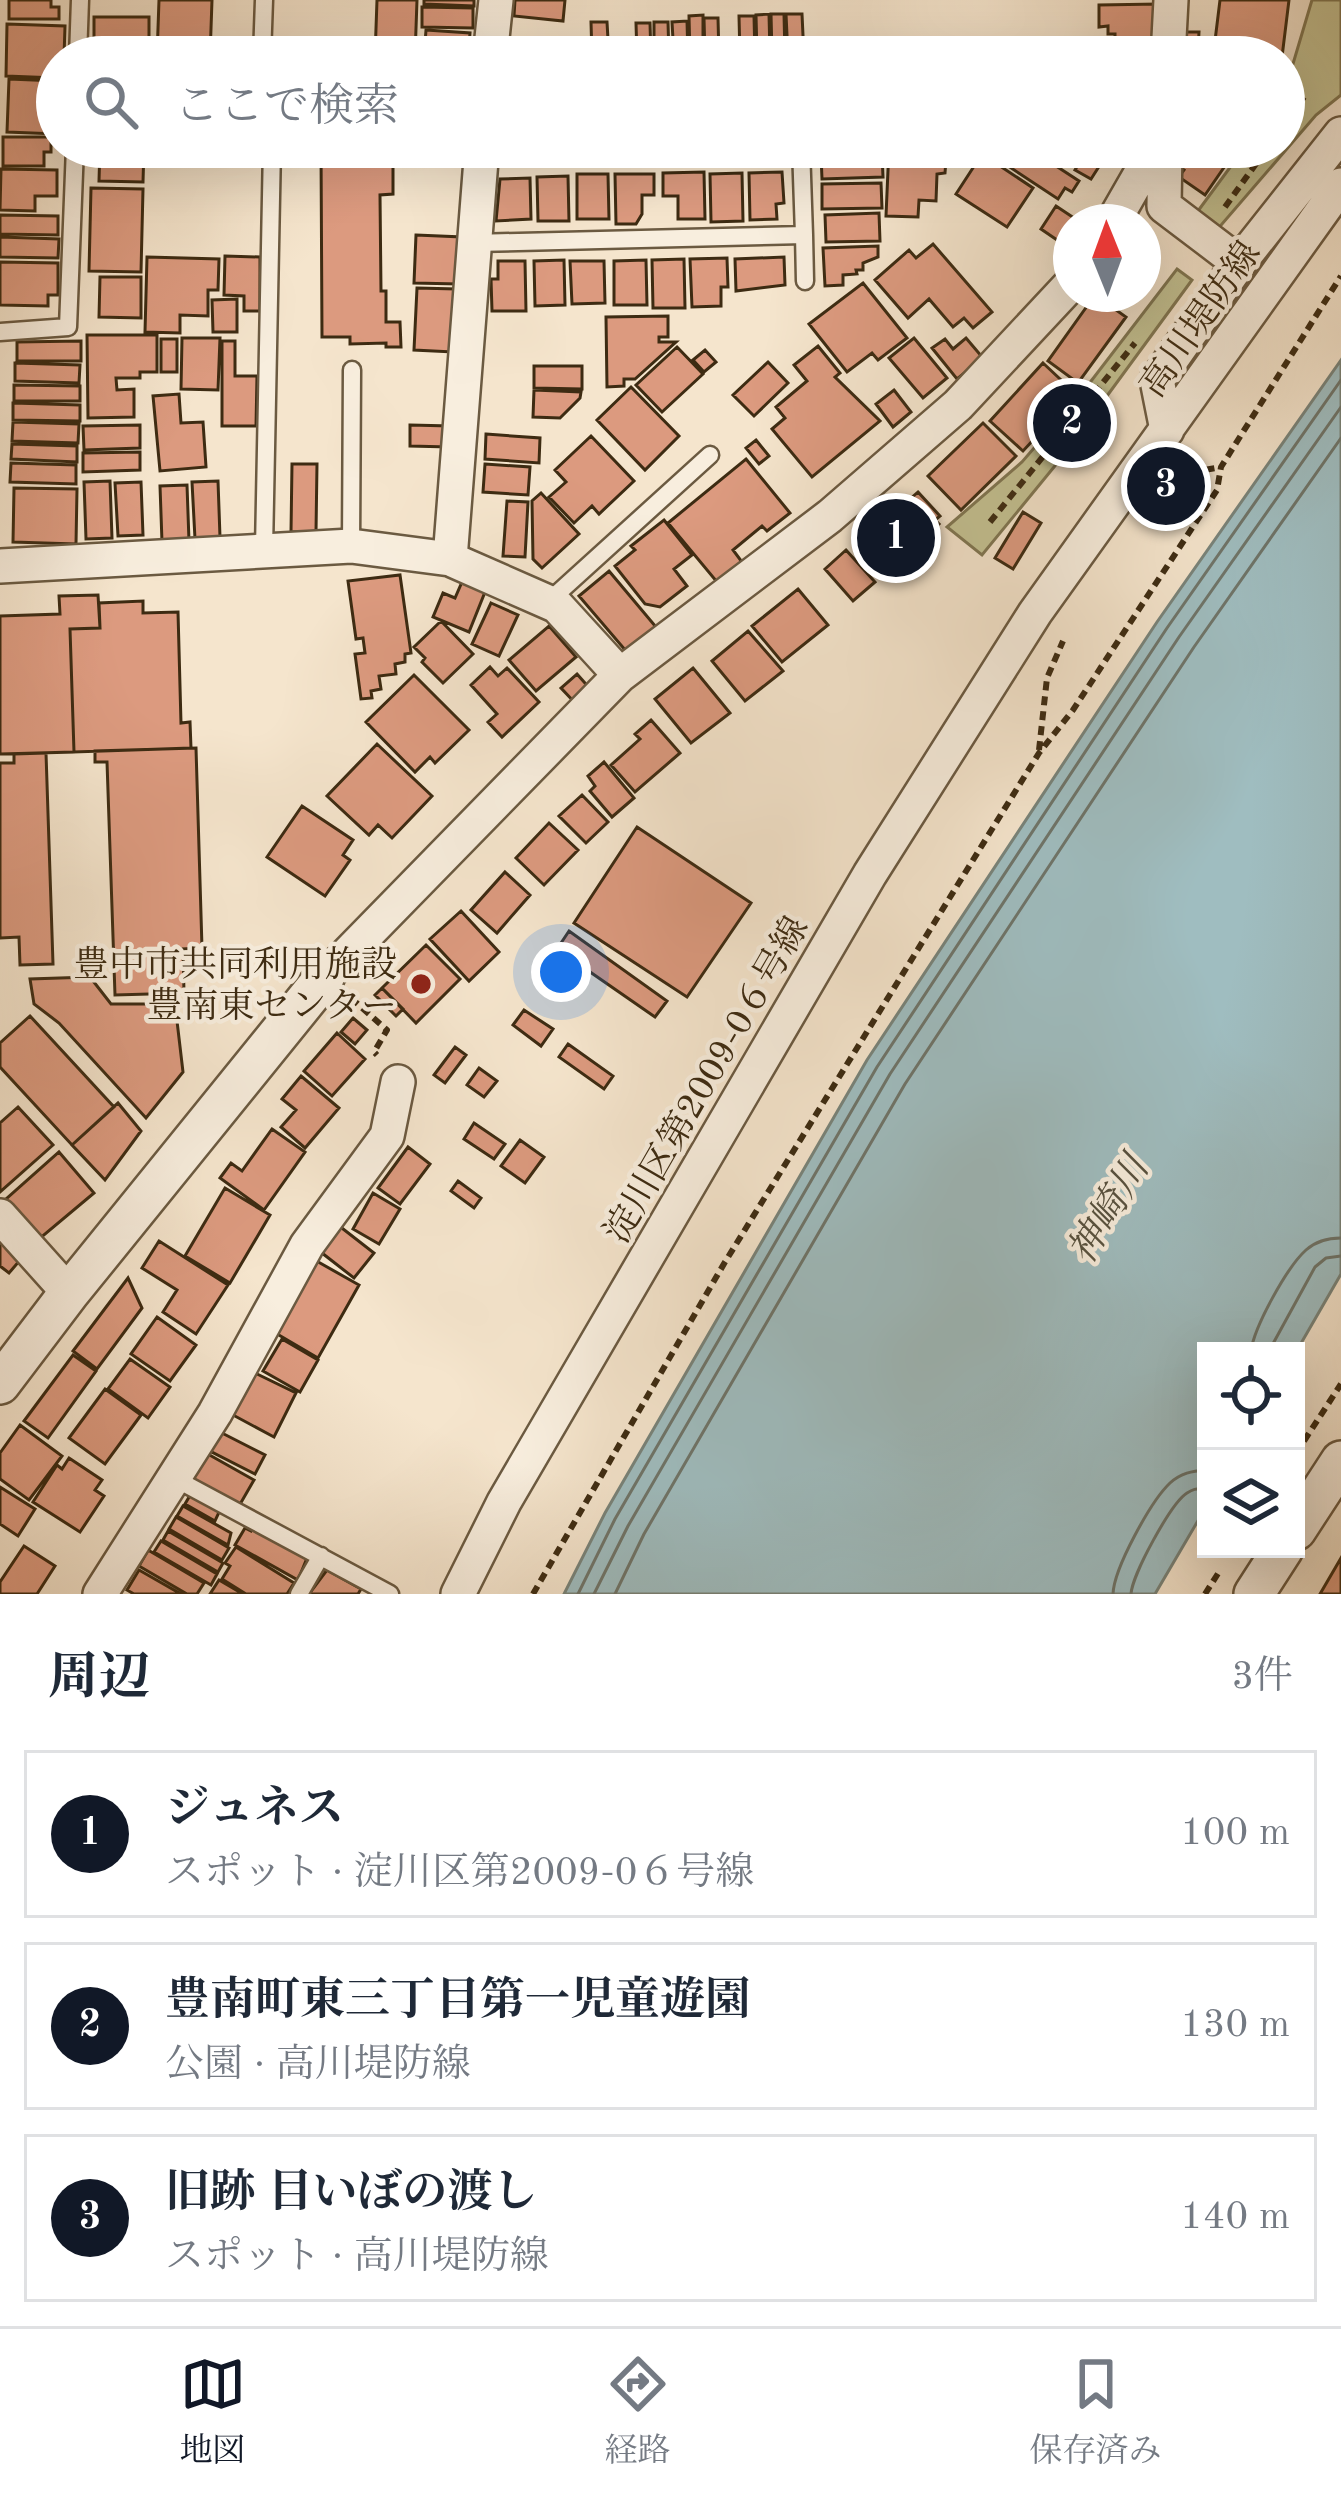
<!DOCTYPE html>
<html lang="ja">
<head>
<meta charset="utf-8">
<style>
	body { margin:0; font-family:"Old Standard TT","Noto Serif JP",serif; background:#f6f6f7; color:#1f2937 }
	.controls { position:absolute; right:36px; bottom:36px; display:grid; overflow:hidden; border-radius:0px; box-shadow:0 12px 48px #0002 }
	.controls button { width:108px; height:108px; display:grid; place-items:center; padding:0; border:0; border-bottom:3px solid #e0e1e3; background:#fff; color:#1f2937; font:60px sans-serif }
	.compass { position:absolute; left:1053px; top:204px; width:108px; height:108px; border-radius:50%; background:#fff; box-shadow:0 12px 48px #0002; rotate:359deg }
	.you { position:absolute; left:561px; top:972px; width:42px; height:42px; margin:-30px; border:9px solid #fff; border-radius:50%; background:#1a73e8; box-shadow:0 0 0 18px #1a73e833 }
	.badge { display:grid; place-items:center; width:78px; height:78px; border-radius:50%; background:#111827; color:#fff; font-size:39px; font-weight:700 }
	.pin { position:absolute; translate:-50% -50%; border:6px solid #fff; box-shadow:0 3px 12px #0006 }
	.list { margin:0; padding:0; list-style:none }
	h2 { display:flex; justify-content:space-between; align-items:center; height:156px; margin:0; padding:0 48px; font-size:51px }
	h2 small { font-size:39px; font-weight:400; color:#747a83 }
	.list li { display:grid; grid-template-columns:78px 1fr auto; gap:36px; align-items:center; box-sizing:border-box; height:168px; margin:0 24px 24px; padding:0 24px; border:3px solid #e0e1e3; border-radius:0px }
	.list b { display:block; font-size:45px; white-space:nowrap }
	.list p { margin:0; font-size:39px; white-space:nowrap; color:#747a83 }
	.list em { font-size:39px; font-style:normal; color:#747a83 }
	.icon { flex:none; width:66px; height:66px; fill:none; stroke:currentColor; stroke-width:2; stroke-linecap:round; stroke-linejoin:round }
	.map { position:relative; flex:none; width:1341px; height:1594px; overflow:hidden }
	.search { position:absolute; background:#fff; box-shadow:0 12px 48px #0002; left:36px; right:36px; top:36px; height:132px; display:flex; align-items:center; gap:30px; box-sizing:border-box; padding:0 42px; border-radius:66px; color:#747a83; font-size:45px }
	.sheet { height:732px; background:#fff }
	nav { display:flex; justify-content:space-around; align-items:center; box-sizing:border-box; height:168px; border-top:3px solid #e0e1e3; background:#fff; font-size:33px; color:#747a83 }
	nav a { display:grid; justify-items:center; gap:6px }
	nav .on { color:#111827 }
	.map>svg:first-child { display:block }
</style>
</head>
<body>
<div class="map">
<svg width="1341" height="1594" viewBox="0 0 1341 1594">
	<rect width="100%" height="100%" fill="#f5e5cd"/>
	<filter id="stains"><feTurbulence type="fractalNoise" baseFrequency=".00167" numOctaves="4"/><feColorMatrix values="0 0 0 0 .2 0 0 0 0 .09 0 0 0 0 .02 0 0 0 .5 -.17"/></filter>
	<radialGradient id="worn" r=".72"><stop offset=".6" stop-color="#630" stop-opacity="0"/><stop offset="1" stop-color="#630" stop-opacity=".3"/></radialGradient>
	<path fill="#c4c293" stroke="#807652" stroke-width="3" d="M1312 0H1341V95L1316 115 1216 231 1195 215 1245 147H1284V94Z
		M1177 269 1192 280 1063 456 982 555 947 527 1022 462 1085 389Z"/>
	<path fill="#9fbdc0" stroke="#78837a" stroke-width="3" d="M1341 360V1274L1296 1352 1206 1351V1507L1155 1594H564L605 1513 867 1060 1157 622Z"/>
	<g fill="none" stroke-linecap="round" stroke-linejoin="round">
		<path stroke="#6e7469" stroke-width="3" d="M1251 1351C1254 1327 1287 1267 1306 1250 1316 1241 1328 1238 1341 1238
			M1269 1351 1315 1267 1326 1258 1341 1256
			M578 1594 615 1519 877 1067 1167 628 1341 380
			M594 1594 628 1526 890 1074 1179 637 1341 407
			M615 1594 644 1534 905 1084 1194 647 1341 438
			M1113 1594C1114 1568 1151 1501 1170 1483 1181 1473 1192 1471 1206 1470
			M1131 1594C1132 1575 1171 1503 1187 1493 1195 1488 1197 1489 1206 1488"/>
	</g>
	<path fill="#dc9a7f" stroke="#3d2b12" stroke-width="3" d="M9 0H51V7H59V19H9Z
		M159 0H212L210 57H157Z
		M377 0H417L415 57H375Z
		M424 0H474V6L424 4Z
		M515 0H565L563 21 514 16Z
		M1220 0H1289L1282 57H1213Z
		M1158 4 1159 54H1115V34H1108V26L1099 27V5Z
		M422 7 473 8V28L422 27Z
		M769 14 770 54 757 55 756 15Z
		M771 14H784L785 55H772Z
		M786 14H802L804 57H788Z
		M703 15V57H690L689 16Z
		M739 16H754L755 57H740Z
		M94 17H149V39H94Z
		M704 18H718L719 57H705Z
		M687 21 688 57H674L672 22Z
		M591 22H607L609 57H592Z
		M654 22H668L669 57H654Z
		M636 23H650L651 57H637Z
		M7 24 65 26 64 57H57V78L6 76Z
		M426 30 470 33 468 57H424Z
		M1185 32H1199L1198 52 1184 51Z
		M505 39 558 43 556 57 504 53Z
		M94 42 148 43V57H94Z
		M587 42 588 57H561V43Z
		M9 79 57 81V134L7 132Z
		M3 137H51V152H44V166H3Z
		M100 147H144L143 182 99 181Z
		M521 147H599V154L521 153Z
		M726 147H779V165L727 166Z
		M889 147H947L945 173 937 174 936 201 919 200 918 217 886 216Z
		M1000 147H1027L1079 181 1072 192 1065 188 1058 199 993 156Z
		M1089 147 1107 154 1091 179 1075 170Z
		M1192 147H1238L1205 195 1179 177 1184 170 1179 167Z
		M321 148H393V194L380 195 381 291H386V322H400L401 347H386V343L350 344V337H322Z
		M882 153 883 177 822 179 821 155Z
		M982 154 1033 188 1007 227 956 194Z
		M1 169 57 170V196H35V211L0 210Z
		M704 172 705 219H678V196H663V173Z
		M782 172 784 203 776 204 777 219 750 220 749 173Z
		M742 173 743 221 711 222 710 174Z
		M577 174H608L609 219H577Z
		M615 174H654V195H642V214L636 224H616Z
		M568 176 569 221H538L537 177Z
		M530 178 531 219 496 221 500 179Z
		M881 183 882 208 822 209V184Z
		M91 188 143 189 141 272 89 271Z
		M1056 206 1080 222H1071V258L1058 250 1063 244 1041 229Z
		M879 213 880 241 826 242 825 215Z
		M0 215 58 216V235L0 234Z
		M416 235 462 237 459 284 414 283Z
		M0 237 59 239 58 258 0 257Z
		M933 244 992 312 973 328 964 318 953 327 929 299 908 318 875 280 909 250 916 258Z
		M878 246V257L863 263V270H856L857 274 843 275V285L825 286 823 248Z
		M225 256 260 257V311H244V296L224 295Z
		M147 257 219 259 218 290H208V316L180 315V333L145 332Z
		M784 257 785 285 736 291 735 259Z
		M727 258 728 287H721V306L692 307 690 259Z
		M684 259 685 308H653L652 260Z
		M564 260 565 305 535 306 534 261Z
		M646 260 647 305H614V261Z
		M498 261H525L526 311H492L491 279H498Z
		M570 261H604L605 303 572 304Z
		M0 262 58 263V295H48V306L0 305Z
		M100 277H141V318L99 317Z
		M863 283 907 338 878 360 872 353 847 372 809 324Z
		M417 288 456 289 453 352 414 350Z
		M1095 295 1126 317 1078 383 1048 361Z
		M237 299V332H213L212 300Z
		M668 316V337H659V342H676L635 379H624V386L607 387 606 317Z
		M87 335H157V372H140V378H116L117 390 134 389V417L88 418Z
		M182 338H220L218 390 181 389Z
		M914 338 947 378 923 398 889 358Z
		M966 338 983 358 957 379 932 348 945 339 953 349Z
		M161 339H177V372H161Z
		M81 341V361H17V342Z
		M222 341H235V376H257L256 426H222Z
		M818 346 840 373 835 377 880 421 812 477 772 429 785 418 776 407 807 381 794 365Z
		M677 347 703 374 662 412 636 385Z
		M705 350 716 362 704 372 693 360Z
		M768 362 788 383 754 416 733 395Z
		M15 363 80 365 79 383 15 381Z
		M1043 363 1076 394 1023 451 990 421Z
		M534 366H582V389L534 388Z
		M14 385 80 386V401H14Z
		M631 387 679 436 645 470 597 420Z
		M534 390 581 392 580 398 560 418 533 417Z
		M894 390 911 412 893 427 876 404Z
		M179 394 181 423 203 422 206 467 160 471 153 396Z
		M13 403 80 405V421L13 420Z
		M13 422 79 424 78 443 12 441Z
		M983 423 1016 456 961 510 928 476Z
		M140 425V448L84 450 83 426Z
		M410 425 450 426 449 447 410 446Z
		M486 434 540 438 539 463 485 459Z
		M591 436 634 481 599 514 592 506 574 523 549 497 566 482 555 470Z
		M756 440 769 456 759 464 746 448Z
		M12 444 77 446V462L11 459Z
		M140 452V470L83 472V453Z
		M746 459 790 513 767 531 762 526 733 550 742 562 717 582 668 523Z
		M11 463 76 465V484L10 482Z
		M292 464H317L316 532H291Z
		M485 464 530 467 528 495 483 492Z
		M110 481 112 538 86 539 84 482Z
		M218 481 220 537 195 539 192 482Z
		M141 482 143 535 118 536 115 483Z
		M187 485 189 541 162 542 160 486Z
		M14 488 77 489 76 544 13 542Z
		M918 492 940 516 935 520 939 524 881 576 856 548 879 527 875 523 889 511 892 515Z
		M541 493 579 534 542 568 533 559 532 501Z
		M507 501 528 502 525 557 503 556Z
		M1023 512 1041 523 1013 569 995 558Z
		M664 520 692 555 674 569 687 586 660 607 645 604 615 566 635 550 631 546Z
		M846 550 875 582 853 601 825 569Z
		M609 571 656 627 626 651 579 596Z
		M400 575 411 653 405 654V662L395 664 396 674 379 676 381 689 371 691 372 698 361 699 355 654 365 653 363 638 356 639 348 581Z
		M462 582 485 592 469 632 433 617 443 593 455 598Z
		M798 589 828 625 782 662 752 626Z
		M98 595 100 628 70 629 74 752 0 754V616L60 614 59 596Z
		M143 601V613L178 612 181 723 190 722 191 748 74 752 70 629 100 628 99 603Z
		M491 603 518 615 499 656 472 644Z
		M441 621 473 654 443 683 422 662 425 658 414 647Z
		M549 626 576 657 536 691 509 660Z
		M748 631 783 671 745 701 712 661Z
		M490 667 498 676 507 668 539 702 502 737 488 722 497 714 471 685Z
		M693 668 730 713 691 743 655 699Z
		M577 674 592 691 577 705 561 688Z
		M414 675 469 730 435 763 430 757 415 772 366 722Z
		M651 720 680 753 635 792 611 765 640 739 635 734Z
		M377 744 432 796 392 838 378 825 369 835 327 796Z
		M196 748 202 948 183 949 184 993 115 995 107 762H95V751Z
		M46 753 53 964 20 965 19 937 0 938V763H14V754Z
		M604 762 634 798 612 817 590 791 595 786 588 776Z
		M582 795 608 822 586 843 559 816Z
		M302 806 353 840 343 855 350 860 325 896 267 857Z
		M549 823 578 850 544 885 516 858Z
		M637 827 751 903 687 997 574 923Z
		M505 872 530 895 497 933 471 910Z
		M461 911 499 952 469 981 430 939Z
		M569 931 667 1001 655 1017 557 949Z
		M426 945 460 979 416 1023 382 988Z
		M90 977 111 1004H175L183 1072 146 1118 59 1023 34 1004 30 979Z
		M382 988 403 1009 396 1016 375 995Z
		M524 1010 553 1029 541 1046 513 1025Z
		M30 1016 114 1107 72 1145 0 1067V1043Z
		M353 1018 367 1030 355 1044 341 1032Z
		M337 1033 365 1059 332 1096 304 1071Z
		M568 1044 613 1076 604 1089 559 1057Z
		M455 1047 466 1055 445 1083 434 1075Z
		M479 1068 497 1081 484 1097 467 1085Z
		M301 1076 339 1108 305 1148 281 1127 296 1110 282 1099Z
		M118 1103 141 1131 105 1180 72 1145Z
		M18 1107 53 1145 0 1192V1123Z
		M474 1123 505 1144 494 1159 464 1139Z
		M272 1129 305 1152 264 1210 220 1178 231 1163 242 1171Z
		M520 1140 544 1157 525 1183 501 1166Z
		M408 1147 430 1164 400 1204 378 1188Z
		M59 1152 94 1193 38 1240 5 1200Z
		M458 1181 481 1198 474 1208 451 1191Z
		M225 1188 270 1215 230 1283 185 1256Z
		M373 1193 400 1209 379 1244 353 1229Z
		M338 1225 374 1253 354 1278 322 1253Z
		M0 1241 21 1259 9 1273 0 1266Z
		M159 1241 228 1285 196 1334 163 1312 177 1290 142 1268Z
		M313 1259 359 1285 318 1358 272 1331Z
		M128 1278 142 1308 97 1369 73 1351Z
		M157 1317 196 1345 170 1381 131 1354Z
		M282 1339 318 1360 300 1392 263 1371Z
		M73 1355 96 1371 48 1438 24 1421Z
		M130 1359 170 1387 148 1418 108 1389Z
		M255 1373 296 1393 274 1437 233 1415Z
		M105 1389 141 1415 105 1464 69 1438Z
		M20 1425 62 1456 29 1500 0 1479V1453Z
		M218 1431 265 1455 255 1474 208 1450Z
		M206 1453 254 1480 239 1506 191 1480Z
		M69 1458 102 1480 95 1490 104 1496 80 1532 33 1502 57 1465 62 1469Z
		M0 1487 35 1509 18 1536 0 1524Z
		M192 1492 221 1508 215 1521 185 1504Z
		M183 1506 231 1533 228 1545 177 1516Z
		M176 1517 229 1548 222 1560 169 1529Z
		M253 1527 307 1558 298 1580 235 1545 245 1528 251 1531Z
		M168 1531 223 1563 218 1572 163 1540Z
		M161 1541 217 1574 211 1585 154 1552Z
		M24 1546 55 1566 37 1594H0V1582Z
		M236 1547 294 1583 287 1594H246L222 1579 230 1566 225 1563Z
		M148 1550 204 1583 197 1594H187L139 1566Z
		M1341 1558V1594H1320Z
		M139 1570 181 1594H134L127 1590Z
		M327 1570 361 1589 358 1594H309Z
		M219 1580 243 1594H210Z"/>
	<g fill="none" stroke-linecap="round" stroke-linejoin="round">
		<g stroke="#6b5a41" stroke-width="21">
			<path id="service" d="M78 57 80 0
				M262 57 264 0
				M804 235 805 281
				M474 243 804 235 801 147
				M0 332 68 327 75 147
				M351 546 352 370
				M264 549 272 147
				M548 602 710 455
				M174 1478 390 1594
				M299 1594 321 1556"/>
		</g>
		<g stroke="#6b5a41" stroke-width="38">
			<path id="minor" d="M490 57 496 0
				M1168 57 1171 0
				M1165 147 1164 206 1239 263
				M1113 222 1156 147
				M1167 430 1157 380 1239 263 1341 134
				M450 559 482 147
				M0 566 351 546 450 559 557 606 620 675
				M324 978 620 675 830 516 958 405 1071 284
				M0 1216 69 1293
				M100 1594 215 1413 307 1245 387 1136 398 1082
				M458 1594 504 1502 870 874 1035 613 1341 185"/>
		</g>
		<g stroke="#6b5a41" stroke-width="44">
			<path id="tertiary" d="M0 1384 69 1293 324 978
				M1296 1530 1341 1461
				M1254 1594 1283 1549"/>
		</g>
		<path stroke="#3d2b12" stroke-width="6" stroke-dasharray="9 6" stroke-linecap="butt" d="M1284 125 1304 97
			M1225 207 1268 147
			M1176 475 1221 467
			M990 522 1135 343
			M1039 750 1047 678 1063 641
			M351 998 387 1030 374 1052 377 1055
			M1304 1441 1341 1384
			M533 1594 725 1262 1039 753 1073 710 1217 490 1221 467 1341 276
			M1205 1594 1219 1572"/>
		<use href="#service" stroke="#f8eede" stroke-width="16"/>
		<use href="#minor" stroke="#f8eede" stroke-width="33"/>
		<use href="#tertiary" stroke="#f8eede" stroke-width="39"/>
	</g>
	<circle fill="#8f2418" stroke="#f8eede" stroke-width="4.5" cx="421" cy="984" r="12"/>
	<g text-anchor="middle" stroke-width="9" stroke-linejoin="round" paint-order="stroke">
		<g font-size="36" fill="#3d2b12" stroke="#f8eede">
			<text transform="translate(1199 318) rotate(-55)" y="13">高川堤防線</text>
			<text transform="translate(705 1079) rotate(-60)" y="13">淀川区第2009-0６号線</text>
		</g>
		<g font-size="36" fill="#3d2b12" stroke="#f8eede" text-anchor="end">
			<text x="397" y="976">豊中市共同利用施設<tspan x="397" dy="41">豊南東センター</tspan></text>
		</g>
		<g font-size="39" font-style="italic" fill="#56503e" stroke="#f8eede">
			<text transform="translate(1107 1209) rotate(-59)" y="14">神崎川</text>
		</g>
	</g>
	<rect width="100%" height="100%" filter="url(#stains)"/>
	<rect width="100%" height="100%" fill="url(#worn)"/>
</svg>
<div class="controls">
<button><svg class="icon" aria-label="locate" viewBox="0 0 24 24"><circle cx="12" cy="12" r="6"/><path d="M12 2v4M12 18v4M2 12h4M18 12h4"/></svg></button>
<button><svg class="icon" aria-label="layers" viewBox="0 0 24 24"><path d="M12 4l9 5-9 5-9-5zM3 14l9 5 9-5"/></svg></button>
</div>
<svg class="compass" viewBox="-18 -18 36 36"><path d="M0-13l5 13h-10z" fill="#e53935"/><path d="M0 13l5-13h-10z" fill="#747a83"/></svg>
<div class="you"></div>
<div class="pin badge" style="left:896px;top:538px">1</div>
<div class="pin badge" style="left:1072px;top:423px">2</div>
<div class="pin badge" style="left:1166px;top:486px">3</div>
<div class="search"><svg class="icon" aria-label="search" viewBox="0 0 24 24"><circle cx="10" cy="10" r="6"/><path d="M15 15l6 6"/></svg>ここで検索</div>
</div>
<section class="sheet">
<h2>周辺<small>3件</small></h2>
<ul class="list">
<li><span class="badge">1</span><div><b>ジュネス</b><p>スポット · 淀川区第2009-0６号線</p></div><em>100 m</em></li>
<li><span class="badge">2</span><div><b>豊南町東三丁目第一児童遊園</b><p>公園 · 高川堤防線</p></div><em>130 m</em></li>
<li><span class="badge">3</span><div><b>旧跡 目いぼの渡し</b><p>スポット · 高川堤防線</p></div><em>140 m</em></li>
</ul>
</section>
<nav>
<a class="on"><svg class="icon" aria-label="map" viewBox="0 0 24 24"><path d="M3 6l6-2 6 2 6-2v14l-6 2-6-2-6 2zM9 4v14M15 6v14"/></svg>地図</a>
<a><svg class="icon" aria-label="directions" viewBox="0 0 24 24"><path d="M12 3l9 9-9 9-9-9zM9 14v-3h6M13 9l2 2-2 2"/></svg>経路</a>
<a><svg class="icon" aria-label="saved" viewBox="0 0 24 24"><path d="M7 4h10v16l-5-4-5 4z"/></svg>保存済み</a>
</nav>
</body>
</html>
